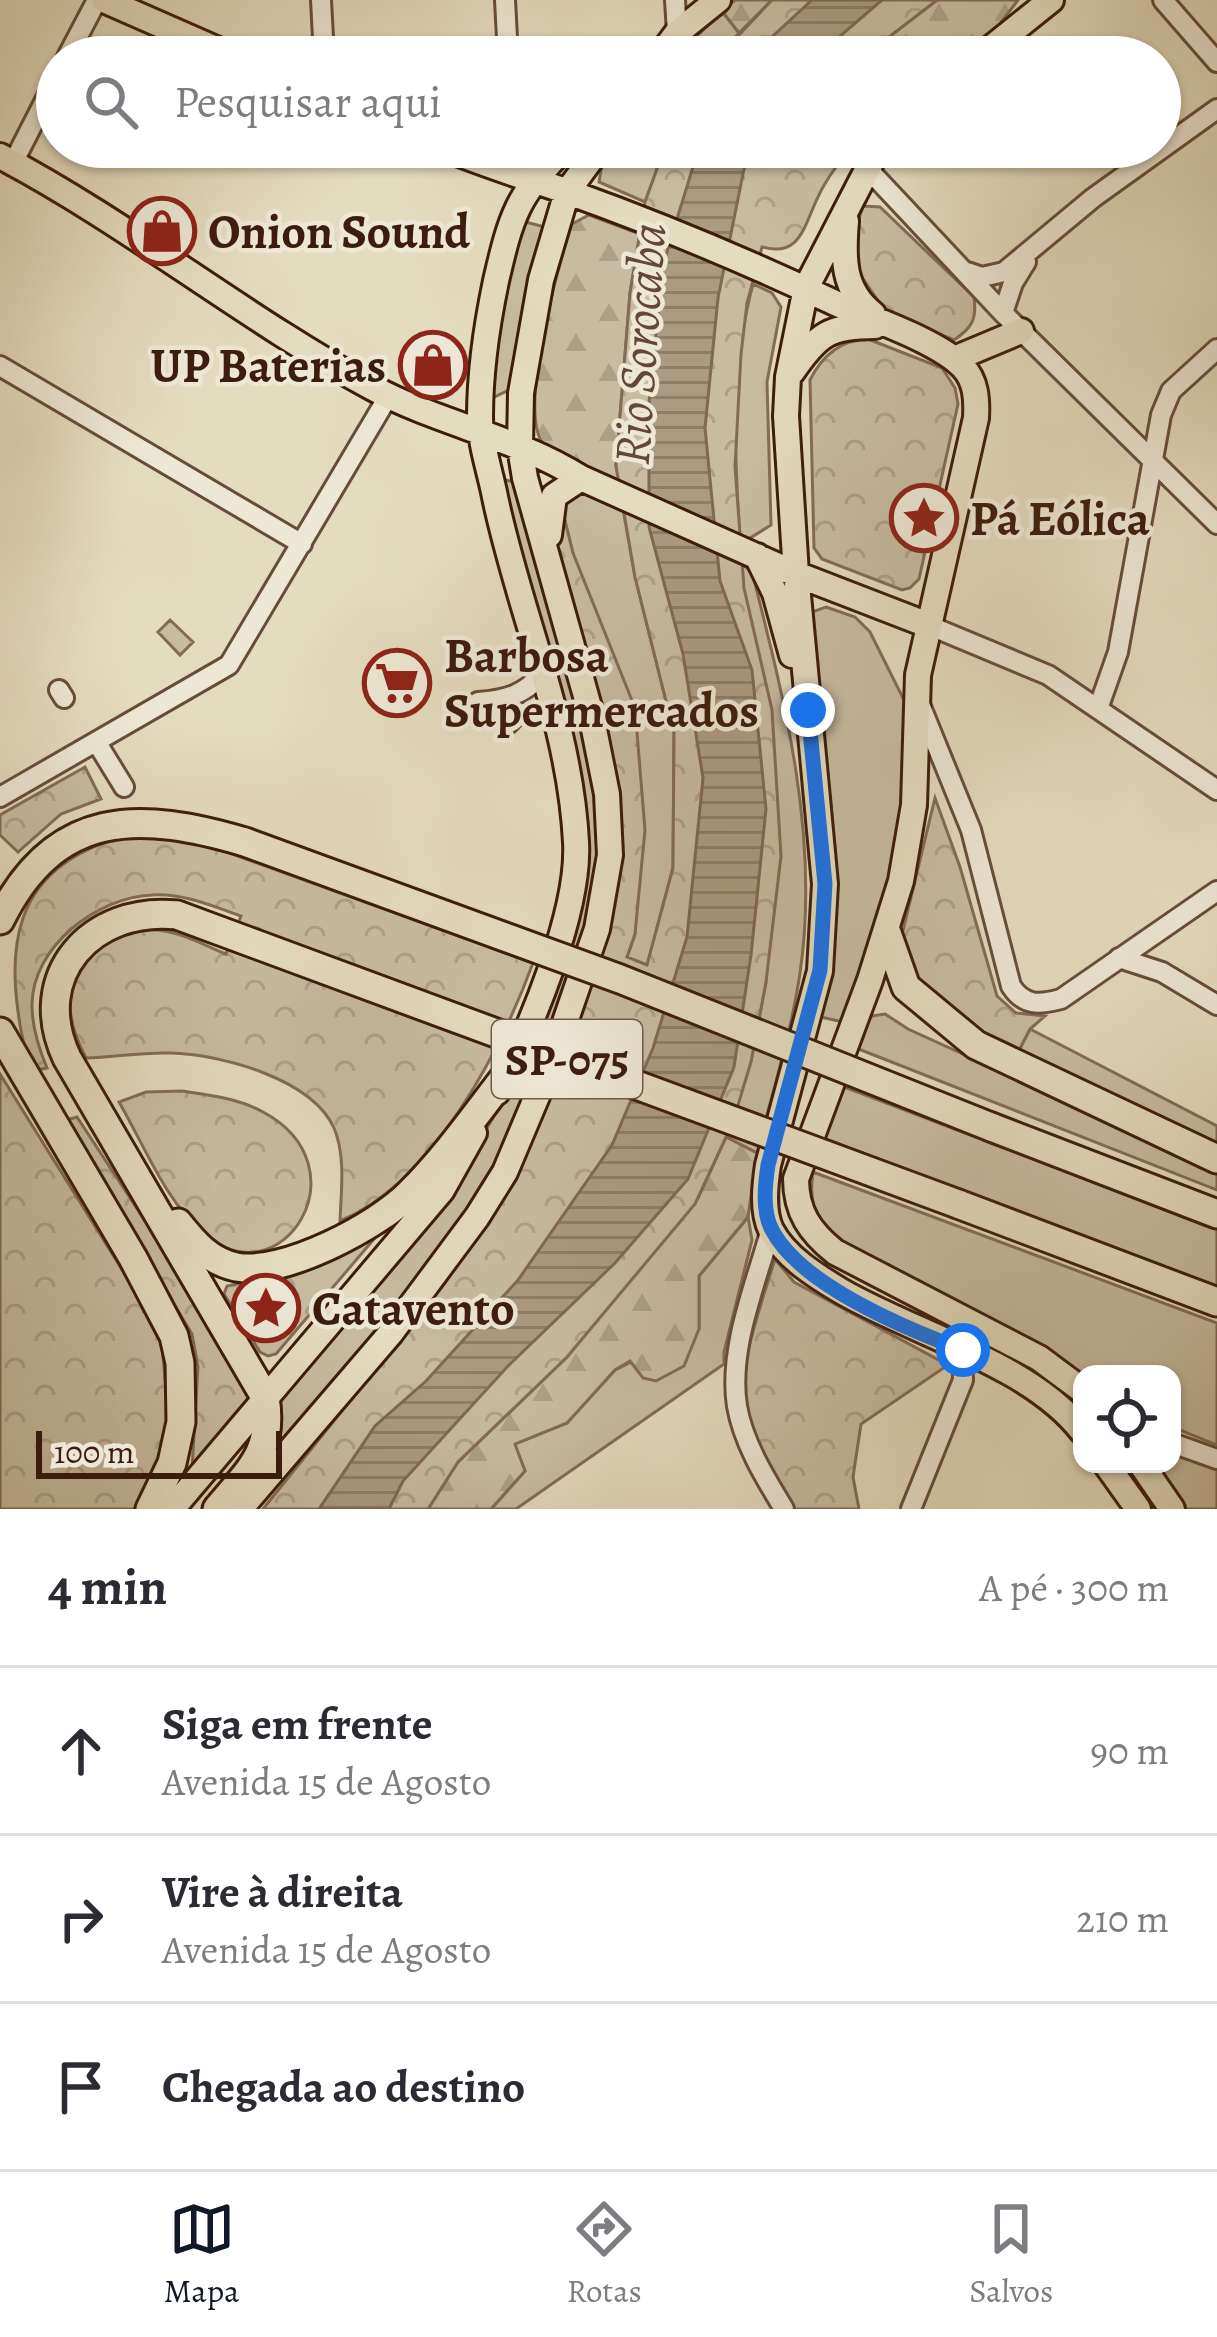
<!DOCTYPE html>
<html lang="pt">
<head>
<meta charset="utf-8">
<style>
	body { margin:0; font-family:Alegreya,serif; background:#f2f2f3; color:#2b2b33 }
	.controls { position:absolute; right:36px; bottom:36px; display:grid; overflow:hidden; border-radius:24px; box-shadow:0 3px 9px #0004 }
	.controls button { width:108px; height:108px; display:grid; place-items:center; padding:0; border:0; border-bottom:3px solid #e1e1e2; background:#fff; color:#2b2b33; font:60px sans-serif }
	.scale { position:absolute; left:36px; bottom:30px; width:246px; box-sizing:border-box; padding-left:12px; border:6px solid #3c1d0b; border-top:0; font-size:33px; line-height:42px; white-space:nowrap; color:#3c1d0b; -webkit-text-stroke:9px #ede8d5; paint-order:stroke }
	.stop { position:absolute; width:36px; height:36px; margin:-27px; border:9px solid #1a73e8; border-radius:50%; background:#fff }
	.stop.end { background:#1a73e8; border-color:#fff; box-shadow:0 3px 12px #0008 }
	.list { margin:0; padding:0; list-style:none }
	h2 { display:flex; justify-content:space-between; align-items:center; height:156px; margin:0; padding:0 48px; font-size:51px }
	h2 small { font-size:39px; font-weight:400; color:#7c7c81 }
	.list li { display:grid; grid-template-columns:78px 1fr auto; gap:36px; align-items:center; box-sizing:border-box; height:168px; padding:0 48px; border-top:3px solid #e1e1e2 }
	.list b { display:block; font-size:45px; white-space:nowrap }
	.list p { margin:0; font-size:39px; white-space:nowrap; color:#7c7c81 }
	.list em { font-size:39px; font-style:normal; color:#7c7c81 }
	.icon { flex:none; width:66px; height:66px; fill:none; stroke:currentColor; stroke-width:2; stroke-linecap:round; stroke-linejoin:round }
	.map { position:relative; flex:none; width:1217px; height:1509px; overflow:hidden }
	.search { position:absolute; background:#fff; box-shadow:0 3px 9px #0004; left:36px; right:36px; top:36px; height:132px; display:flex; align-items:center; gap:30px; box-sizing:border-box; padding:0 42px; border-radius:66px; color:#7c7c81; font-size:45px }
	.sheet { height:660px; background:#fff }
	nav { display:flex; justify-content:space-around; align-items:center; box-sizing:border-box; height:168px; border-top:3px solid #e1e1e2; background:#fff; font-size:33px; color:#7c7c81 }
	nav a { display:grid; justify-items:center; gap:6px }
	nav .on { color:#111827 }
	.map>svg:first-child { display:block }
</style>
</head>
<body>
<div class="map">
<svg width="1217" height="1509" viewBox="0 0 1217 1509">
	<defs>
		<pattern id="forest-firs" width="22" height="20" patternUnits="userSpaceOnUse" patternTransform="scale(3)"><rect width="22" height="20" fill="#c7bca0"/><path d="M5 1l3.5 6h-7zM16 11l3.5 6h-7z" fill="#aca188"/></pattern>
		<pattern id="park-crowns" width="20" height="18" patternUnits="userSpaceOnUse" patternTransform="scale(3)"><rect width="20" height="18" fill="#c7bca0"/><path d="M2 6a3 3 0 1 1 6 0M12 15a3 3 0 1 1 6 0" fill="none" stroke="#aca188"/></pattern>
		<pattern id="water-rules" width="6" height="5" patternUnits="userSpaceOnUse" patternTransform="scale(3)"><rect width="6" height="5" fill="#ab9b81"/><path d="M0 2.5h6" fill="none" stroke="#8c7e68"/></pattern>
	</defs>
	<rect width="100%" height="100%" fill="#e4dcbe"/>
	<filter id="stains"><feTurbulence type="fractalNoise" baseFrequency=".00167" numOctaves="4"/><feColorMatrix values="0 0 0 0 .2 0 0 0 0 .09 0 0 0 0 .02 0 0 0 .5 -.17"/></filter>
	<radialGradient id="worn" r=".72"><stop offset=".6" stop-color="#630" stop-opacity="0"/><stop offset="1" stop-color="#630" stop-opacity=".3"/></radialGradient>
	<path fill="#c7bca0" stroke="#826c56" stroke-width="3" d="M722 11 739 33 718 57H676Z
		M611 147H665L645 202 599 182 603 159Z
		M518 220 545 227 509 390 492 398 495 318Z
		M753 284 772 293 781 307 767 382 771 525 747 540 740 537C734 454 731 365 753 284Z
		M502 479 514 482C546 591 601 733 600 845 599 899 578 954 561 1004 541 1059 524 1123 493 1173 431 1277 347 1368 270 1461L276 1396 459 1175 494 1116 519 1060 581 853Z
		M586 491 623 509 635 577 674 733 673 868 647 966 627 957 635 934 573 553 561 505 568 493Z
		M742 564 752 572C785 702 820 838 800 973 791 1034 772 1093 757 1153L726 1137 751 1061 766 982Z
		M826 607 855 617 870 632 906 704 903 827 884 909 843 1022 821 1017 834 942 835 848 812 612Z
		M170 620 193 642 180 655 158 632Z
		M885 1014 908 1029 1217 1170V1190L856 1048 862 1029 872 1016Z
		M1030 1029 1217 1126V1150L1015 1058Z
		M839 1085 1217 1229V1288L818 1136Z
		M813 1172 1217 1323V1445L1172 1427V1374H1082V1377L841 1243C816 1219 808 1206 813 1172Z
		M748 1217 752 1240 724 1352V1364L516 1509H491L525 1471 514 1444 567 1423 615 1370 699 1329V1276Z
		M1172 1453 1217 1470V1509H1181L1152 1464H1172Z"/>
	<path fill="url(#forest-firs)" stroke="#826c56" stroke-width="3" d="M735 0H772L739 33 722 11Z
		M937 0H1018L987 41 966 57H863Z
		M589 215 640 234 630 293 616 466 619 481C596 472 558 464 543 444 518 410 558 265 572 224Z
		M726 1137 757 1153 748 1217 699 1276V1329L684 1366 656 1381 643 1378 630 1361 615 1370 567 1423 515 1444 525 1471 491 1509H428L458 1462 567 1357 698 1198Z"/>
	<path fill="url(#park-crowns)" stroke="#826c56" stroke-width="3" d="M772 0H937L863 57H718Z
		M665 147H841L844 155C835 169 824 182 818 197 804 225 801 258 762 247L747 303 741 354 735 467 744 588 772 710 781 856 766 982 751 1062 733 1122 695 1204 567 1357 458 1462 428 1509H263L444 1284 486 1224 553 1093 604 946 618 854 555 544 561 505 573 553 635 708 645 830 635 934 627 957 647 965 673 868 674 733 635 577 616 466 630 293 645 202Z
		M863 206 880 207 974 297C977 319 972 328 954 340L886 312 859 273 850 246Z
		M868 339 942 368 955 388 958 404 919 579 910 588 902 590 822 559 814 548 810 380C822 356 841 340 868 339Z
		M85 767 101 799 61 814 18 852 0 835V815Z
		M935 798 960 867 997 996 1016 1013 1045 1016 1030 1029 1015 1058 922 993 900 943Z
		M139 833 177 834 533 963C500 1052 433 1183 340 1221 341 1192 346 1156 334 1128 312 1079 221 1054 170 1053 142 1052 115 1057 86 1058 77 1041 70 1024 70 1004 72 959 120 923 164 931 185 934 206 946 226 954L241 916C213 906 183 893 152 895 97 897 32 947 32 1005 32 1026 39 1049 47 1068L30 1071C0 953 5 861 139 833Z
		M0 1074 161 1332 169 1425 159 1464 134 1509H0Z
		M182 1091C209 1095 238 1098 263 1112 366 1167 282 1301 204 1234 166 1202 144 1145 119 1102L146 1092Z
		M77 1117 210 1320 251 1395 192 1469 198 1367 192 1334 63 1121Z
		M380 1232 276 1354 268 1356 260 1352 224 1294 227 1286 303 1271Z
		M775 1259 794 1282 948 1365 861 1424 853 1477 859 1509H793C725 1397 738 1378 775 1259Z"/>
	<path fill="url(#water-rules)" stroke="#7f6952" stroke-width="3" d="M812 0H882L816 57H750Z
		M699 147H756L744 169 718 298 705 428 720 581 752 670 766 809 751 955 734 1067 688 1179 615 1263 508 1366 403 1481 389 1509H319L375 1426 426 1381 518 1280 612 1145 653 1048 687 937 703 778 683 654 649 527V402L663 265Z"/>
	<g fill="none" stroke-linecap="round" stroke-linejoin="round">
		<g stroke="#664d38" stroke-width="24">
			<path id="minor" d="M321 0 324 57
				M505 0 508 57
				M675 0 677 33
				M1163 0 1217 62
				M67 57 97 0
				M517 147 532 181
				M13 163 57 77
				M866 167 1003 313 1217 524
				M967 272 982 277 1004 272 1093 198 1217 109
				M1003 313 1013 283 1026 262
				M0 366 302 544
				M928 625 1048 675 1217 790
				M59 690 64 698
				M478 702C506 700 524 695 543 673
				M919 702 971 830 1011 986C1024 1006 1039 1005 1061 999L1217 891
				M1099 706 1118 652 1161 415 1171 391 1217 349
				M508 724 518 713 556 714
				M97 743 124 787
				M0 797 229 665 389 395
				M1119 958 1162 972 1217 1005
				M771 1229C756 1283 728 1349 737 1406 743 1442 765 1478 784 1509
				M1172 1443 1217 1459
				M911 1509 963 1380 962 1341"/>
		</g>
		<g stroke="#3c1d0b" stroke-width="30">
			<path id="major" d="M104 0 234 57
				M659 57 677 33 718 0
				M980 57 1051 0
				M442 147C485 165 528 178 571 193 660 225 748 262 833 302 868 318 937 340 963 367 976 381 977 399 976 418L918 675 914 805 901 881 870 980 796 1179C796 1212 810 1232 835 1252L1039 1358 1082 1390
				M879 147 806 288 788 377 786 416 796 574 825 884 820 971 768 1165C765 1185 762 1211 771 1230 785 1257 816 1276 841 1291 915 1334 1030 1364 1082 1431
				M0 156C129 224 244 318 373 388 440 424 516 437 581 478L796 574 928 625
				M846 221C843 257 842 290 873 314
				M954 359 1021 331
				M792 372C818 334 829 326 875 326
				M549 535 554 496 581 478
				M757 556 775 593 792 655
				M497 1092C530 1031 580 911 576 842 570 723 519 613 495 497 490 471 480 443 480 417 480 373 487 324 496 281 511 216 517 195 565 147
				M1106 1464 1138 1509
				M1141 1464 1172 1509
				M172 1509 442 1190 474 1133
				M240 1509 390 1334 477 1217 505 1172 551 1063 597 929 610 855 607 794 591 714 525 478 520 447 521 393 541 280 567 192 600 147"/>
		</g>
		<g stroke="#3c1d0b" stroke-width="33">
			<path id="highway" d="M177 915C92 906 28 975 67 1058L265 1397C274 1452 250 1469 217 1509
				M0 920C55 808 140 811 245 842
				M887 933 906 987 976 1045 1217 1159
				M0 1032 133 1258 174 1336 180 1363 181 1422 172 1463 150 1509
				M991 1127 1217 1214
				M958 1204 1217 1302
				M178 1223C194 1243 209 1261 236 1267 283 1276 378 1226 410 1193 445 1158 474 1117 504 1078"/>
		</g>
		<use href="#minor" stroke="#ede8d5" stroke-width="18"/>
		<use href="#major" stroke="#e4dcbe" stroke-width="24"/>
		<use href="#highway" stroke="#e4dcbe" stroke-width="27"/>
		<g stroke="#3c1d0b" stroke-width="33" stroke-linecap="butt">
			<path id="highway-bridge" d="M245 842 620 979 991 1127
				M177 915 958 1204"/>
		</g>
		<use href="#highway-bridge" stroke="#e4dcbe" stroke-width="27"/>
	</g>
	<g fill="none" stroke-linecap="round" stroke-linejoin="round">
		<path stroke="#1a73e8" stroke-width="15" d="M808 710 825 884 820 970 768 1165C765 1185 762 1211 772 1230 801 1285 907 1329 963 1350"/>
	</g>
	<defs>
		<g id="shop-ring" transform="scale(3.45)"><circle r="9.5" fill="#ede8d5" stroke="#8f2418" stroke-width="1.5"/><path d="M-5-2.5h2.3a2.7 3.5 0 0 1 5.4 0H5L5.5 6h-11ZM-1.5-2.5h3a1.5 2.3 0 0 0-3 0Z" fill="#8f2418"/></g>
		<g id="sight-ring" transform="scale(3.45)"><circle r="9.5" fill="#ede8d5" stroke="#8f2418" stroke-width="1.5"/><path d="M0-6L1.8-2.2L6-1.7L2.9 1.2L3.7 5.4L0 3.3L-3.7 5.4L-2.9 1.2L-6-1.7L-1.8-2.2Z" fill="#8f2418"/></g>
		<g id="supermarket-ring" transform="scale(3.45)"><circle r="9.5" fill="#ede8d5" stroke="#8f2418" stroke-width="1.5"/><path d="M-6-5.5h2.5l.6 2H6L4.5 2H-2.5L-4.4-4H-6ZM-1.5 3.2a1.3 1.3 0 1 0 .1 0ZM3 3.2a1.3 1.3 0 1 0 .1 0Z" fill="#8f2418"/></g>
	</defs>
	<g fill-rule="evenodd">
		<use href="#shop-ring" x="162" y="231"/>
		<use href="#shop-ring" x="433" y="365"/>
		<use href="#sight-ring" x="924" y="518"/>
		<use href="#supermarket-ring" x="397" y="683"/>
		<use href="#sight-ring" x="266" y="1308"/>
	</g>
	<g text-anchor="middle" stroke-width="9" stroke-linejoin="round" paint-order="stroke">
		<rect fill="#ede8d5" stroke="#715a48" stroke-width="3" x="492" y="1020" width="150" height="78" rx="9"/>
		<g font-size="45" font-weight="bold" fill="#3c1d0b">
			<text x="567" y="1075">SP-075</text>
		</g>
		<g font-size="48" font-weight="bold" fill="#3c1d0b" stroke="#ede8d5" text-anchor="start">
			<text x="208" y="248">Onion Sound</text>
			<text x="386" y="382" text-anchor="end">UP Baterias</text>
			<text x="970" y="535">Pá Eólica</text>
			<text x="444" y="672">Barbosa<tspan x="444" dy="55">Supermercados</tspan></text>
			<text x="312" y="1325">Catavento</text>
		</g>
		<g font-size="51" font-style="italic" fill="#634934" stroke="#ede8d5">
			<text transform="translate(639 344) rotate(-86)" y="18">Rio Sorocaba</text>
		</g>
	</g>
	<rect width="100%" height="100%" filter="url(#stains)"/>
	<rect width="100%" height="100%" fill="url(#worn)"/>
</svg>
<div class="controls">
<button><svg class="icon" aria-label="locate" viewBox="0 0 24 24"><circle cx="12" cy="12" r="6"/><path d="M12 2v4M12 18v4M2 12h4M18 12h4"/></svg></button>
</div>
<div class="scale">100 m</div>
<div class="stop" style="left:963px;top:1350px"></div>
<div class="stop end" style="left:808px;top:710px"></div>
<div class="search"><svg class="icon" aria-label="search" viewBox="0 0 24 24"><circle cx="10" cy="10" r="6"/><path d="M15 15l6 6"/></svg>Pesquisar aqui</div>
</div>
<section class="sheet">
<h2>4 min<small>A pé · 300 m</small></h2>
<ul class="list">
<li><svg class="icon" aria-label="ahead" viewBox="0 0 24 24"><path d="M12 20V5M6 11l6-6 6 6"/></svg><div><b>Siga em frente</b><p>Avenida 15 de Agosto</p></div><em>90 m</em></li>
<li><svg class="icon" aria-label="right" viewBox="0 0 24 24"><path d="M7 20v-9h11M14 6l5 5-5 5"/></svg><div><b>Vire à direita</b><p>Avenida 15 de Agosto</p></div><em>210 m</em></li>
<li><svg class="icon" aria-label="arrive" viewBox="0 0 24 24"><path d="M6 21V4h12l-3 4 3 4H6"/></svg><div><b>Chegada ao destino</b></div></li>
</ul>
</section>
<nav>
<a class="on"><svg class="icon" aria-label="map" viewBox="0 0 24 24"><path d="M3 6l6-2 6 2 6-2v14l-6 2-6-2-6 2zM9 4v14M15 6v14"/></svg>Mapa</a>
<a><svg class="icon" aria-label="directions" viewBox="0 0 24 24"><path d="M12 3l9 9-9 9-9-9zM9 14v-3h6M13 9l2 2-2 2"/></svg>Rotas</a>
<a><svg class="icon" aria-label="saved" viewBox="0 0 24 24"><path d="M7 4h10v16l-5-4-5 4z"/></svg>Salvos</a>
</nav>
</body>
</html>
